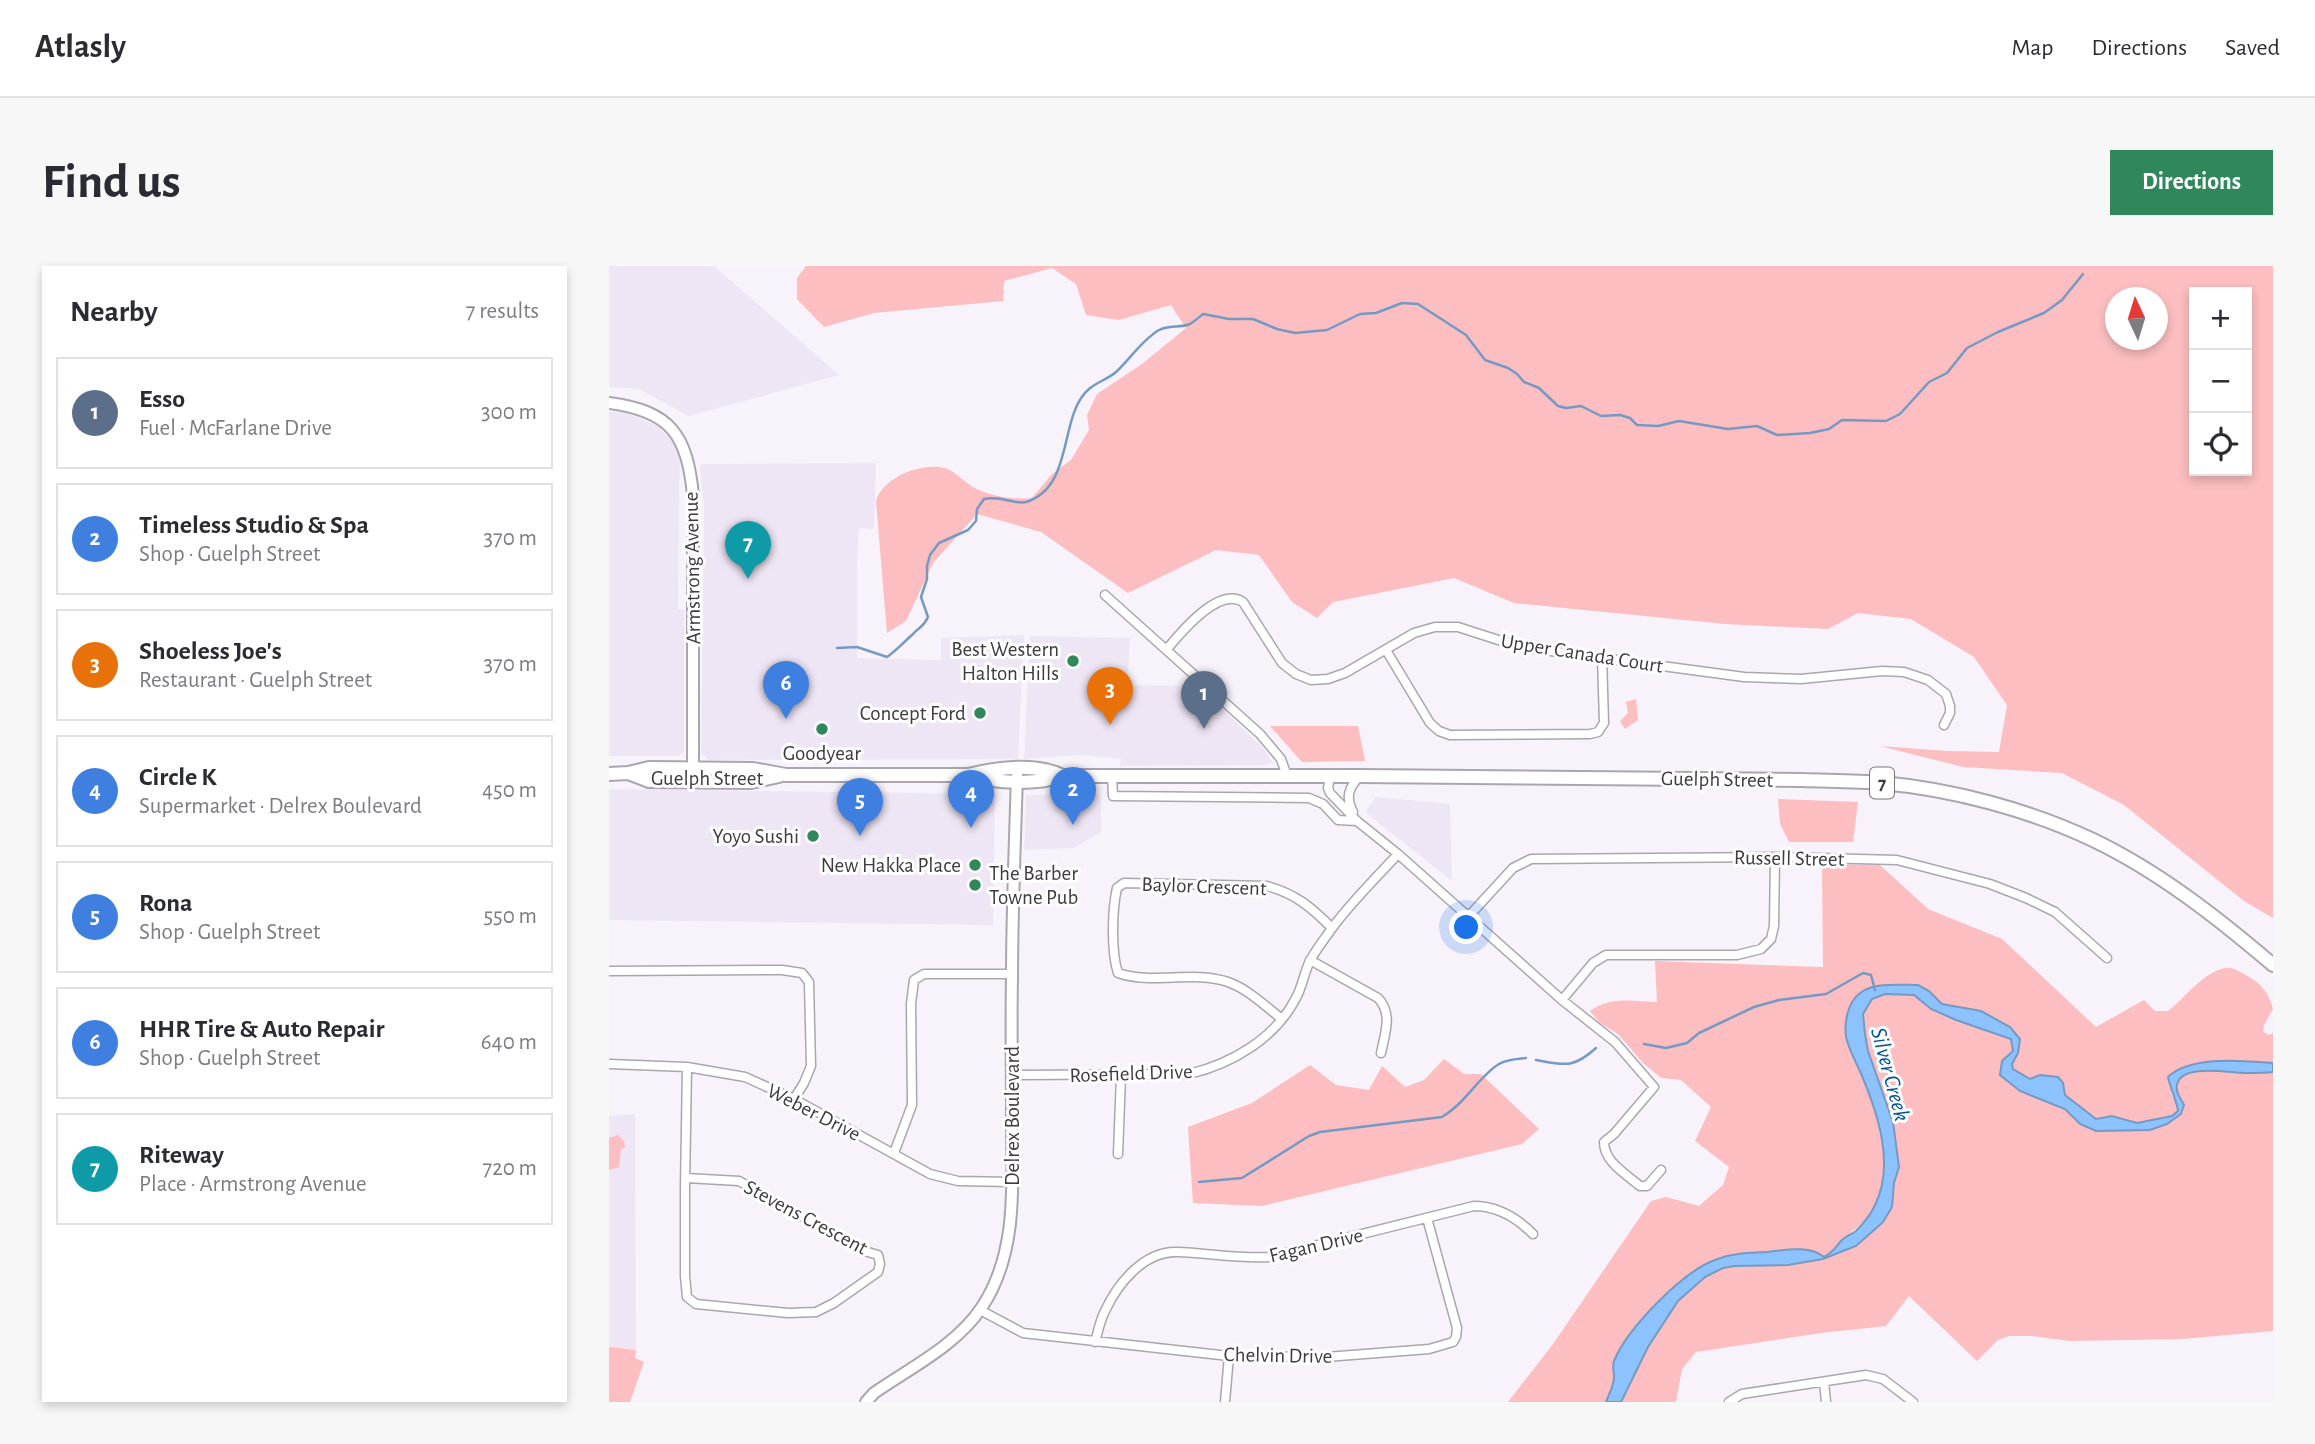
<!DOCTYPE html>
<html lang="en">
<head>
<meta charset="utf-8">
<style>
	body { margin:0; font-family:"Alegreya Sans",sans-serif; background:#f7f7f7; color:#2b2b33 }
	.controls { position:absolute; right:21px; top:21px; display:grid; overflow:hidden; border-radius:0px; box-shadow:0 4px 10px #0003 }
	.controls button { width:63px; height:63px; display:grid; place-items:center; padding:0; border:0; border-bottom:2px solid #e1e1e2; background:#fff; color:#2b2b33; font:35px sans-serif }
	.compass { position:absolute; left:1496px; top:21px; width:63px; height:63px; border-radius:50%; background:#fff; box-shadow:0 4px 10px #0003; rotate:356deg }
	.you { position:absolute; left:858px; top:662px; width:24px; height:24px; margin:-18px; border:5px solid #fff; border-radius:50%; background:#1a73e8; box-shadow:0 0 0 10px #1a73e833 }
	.badge { display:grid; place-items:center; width:46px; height:46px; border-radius:50%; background:#30875b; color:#fff; font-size:23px; font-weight:700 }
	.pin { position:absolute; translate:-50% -58px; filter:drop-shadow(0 2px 4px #0008) }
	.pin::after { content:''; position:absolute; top:37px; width:24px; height:21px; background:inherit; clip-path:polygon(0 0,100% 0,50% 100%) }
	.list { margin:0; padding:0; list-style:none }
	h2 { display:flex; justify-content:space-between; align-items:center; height:91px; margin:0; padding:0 28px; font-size:30px }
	h2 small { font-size:23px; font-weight:400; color:#7c7c81 }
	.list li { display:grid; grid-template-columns:46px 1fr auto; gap:21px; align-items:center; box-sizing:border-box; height:112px; margin:0 14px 14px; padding:0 14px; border:2px solid #e1e1e2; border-radius:0px }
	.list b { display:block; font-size:26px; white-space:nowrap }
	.list p { margin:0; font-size:23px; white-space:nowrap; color:#7c7c81 }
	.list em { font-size:23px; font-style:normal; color:#7c7c81 }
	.icon { flex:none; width:38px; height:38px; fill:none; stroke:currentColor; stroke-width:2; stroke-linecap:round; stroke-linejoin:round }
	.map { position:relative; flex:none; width:1664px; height:1136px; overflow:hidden; border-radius:0px }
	header { display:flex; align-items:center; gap:42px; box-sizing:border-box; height:98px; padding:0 35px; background:#fff; border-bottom:2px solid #e1e1e2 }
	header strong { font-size:33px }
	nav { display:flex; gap:38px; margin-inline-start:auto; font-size:24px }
	.intro { display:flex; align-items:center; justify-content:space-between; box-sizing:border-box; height:168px; padding:0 42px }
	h1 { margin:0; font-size:49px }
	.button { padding:18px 32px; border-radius:0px; background:#30875b; color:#fff; font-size:24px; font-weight:700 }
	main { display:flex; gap:42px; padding:0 42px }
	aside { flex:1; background:#fff; border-radius:0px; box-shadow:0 4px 10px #0003 }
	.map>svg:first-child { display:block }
</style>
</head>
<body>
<header>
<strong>Atlasly</strong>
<nav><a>Map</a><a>Directions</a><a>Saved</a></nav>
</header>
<div class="intro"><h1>Find us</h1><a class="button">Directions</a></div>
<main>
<aside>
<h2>Nearby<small>7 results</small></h2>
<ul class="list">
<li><span class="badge" style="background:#5c6f8a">1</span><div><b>Esso</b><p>Fuel · McFarlane Drive</p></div><em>300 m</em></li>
<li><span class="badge" style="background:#3f7fe0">2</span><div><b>Timeless Studio &amp; Spa</b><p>Shop · Guelph Street</p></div><em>370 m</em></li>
<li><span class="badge" style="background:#e8710a">3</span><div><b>Shoeless Joe's</b><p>Restaurant · Guelph Street</p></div><em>370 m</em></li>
<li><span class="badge" style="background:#3f7fe0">4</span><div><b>Circle K</b><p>Supermarket · Delrex Boulevard</p></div><em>450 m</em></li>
<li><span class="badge" style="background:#3f7fe0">5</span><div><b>Rona</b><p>Shop · Guelph Street</p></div><em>550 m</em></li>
<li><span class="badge" style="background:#3f7fe0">6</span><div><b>HHR Tire &amp; Auto Repair</b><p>Shop · Guelph Street</p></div><em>640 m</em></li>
<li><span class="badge" style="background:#0f9aa8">7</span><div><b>Riteway</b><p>Place · Armstrong Avenue</p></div><em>720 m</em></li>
</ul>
</aside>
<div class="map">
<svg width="1664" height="1136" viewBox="0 0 1664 1136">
	<rect width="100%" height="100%" fill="#f8f2fb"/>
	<path fill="#efe6f5" d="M0 0H105L230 109 80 150 30 123 0 121Z
		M0 146H16L50 161 71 185 69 343 75 344V485L70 490H0Z
		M267 197 265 263 250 262 248 299V392L332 394V372L415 369 409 493 99 494 92 486 95 244 91 198Z
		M421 370 521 372 518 423 527 419 589 420 654 482 664 497 655 499 511 500 512 493 472 489 415 493Z
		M0 523 386 528 384 659 0 654Z
		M417 529H492V566L465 582 415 584Z
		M767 531 841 538 843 615 756 546Z
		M26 848 27 1084 0 1081V850Z"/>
	<path fill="#fcbec0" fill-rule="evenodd" d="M197 0H1664V652L1635 635 1515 539 1453 507 1354 501 1271 480 1338 485 1390 486 1398 439 1365 391 1302 353 1249 347 1219 363 1116 358 905 337 845 312 724 336 708 352 683 336 650 289 607 284 519 327 432 266 368 248 324 297 297 355 278 367 267 235C274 211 312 196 336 202 346 205 355 216 364 221 380 230 404 234 423 232L443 208 462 194 480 164 478 149 488 128 533 98 577 62 562 39 510 54 477 49 467 18 443 2 395 15 394 35 265 47 215 61 188 33V12ZM1585 26H1638V205H1585ZM1506 32H1548V74H1506Z
		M1027 433 1029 454 1016 463 1011 455 1019 447 1017 436Z
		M661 460H749L756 495 693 496Z
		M1169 533 1249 536 1244 576H1180L1171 558Z
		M1213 598 1271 599 1319 643 1393 673 1487 761 1535 734 1546 745H1559C1576 732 1595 705 1617 702 1624 701 1631 706 1638 710 1652 717 1660 727 1664 743L1655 759 1654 766 1660 769 1664 767V797C1632 795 1605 796 1573 802L1562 827 1569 841V845L1563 850 1528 857 1503 850 1486 853 1456 829 1454 817 1421 813 1404 803 1403 798 1409 787 1401 761 1372 745 1332 738 1320 725 1257 724 1237 772C1256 817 1294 896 1264 943 1255 958 1246 963 1234 973 1227 979 1226 985 1215 991L1190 983 1121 989 1105 994 1004 1098 1005 1111 997 1136H899L944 1078 1042 935 1057 931 1090 940 1114 919 1120 901 1086 875 1102 841 1072 814 1052 812 1034 797 1010 769 990 756 981 745C1001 730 1024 735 1048 736L1046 695 1214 701Z
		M1276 728 1305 729 1322 743 1347 754 1402 773 1404 785 1393 795 1391 809 1411 825 1456 843 1471 858 1487 865 1541 864 1558 858 1572 848 1575 839C1572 833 1566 826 1568 819 1572 797 1620 807 1636 807 1645 807 1655 807 1664 806V1065L1573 1073 1461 1075 1423 1070H1400L1389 1074 1368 1095 1300 1030 1277 1060 1212 1067 1087 1086 1073 1103 1067 1136H1012L1039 1081 1069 1035 1096 1011 1114 1002 1126 1000 1179 999 1214 993 1247 980 1275 956 1283 941 1285 917 1290 901 1284 856 1259 785 1254 756 1256 743 1263 733Z
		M835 793 855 808H872L930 863 913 878 653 940 584 937 579 861 643 837 701 799 727 819 760 824 773 800 796 821 815 814Z
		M9 869 15 875 16 882 12 883 10 901 0 904V872Z
		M0 1081 27 1084 26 1092 35 1096 21 1136H0Z"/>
	<path fill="#8cc3fe" stroke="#749ac4" stroke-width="2" d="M1309 719 1320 725 1333 738 1372 745 1401 761 1411 773 1409 787 1403 798 1404 803 1421 813 1431 809 1449 811 1454 817 1456 829 1487 853 1503 850 1528 857 1563 850 1569 845C1569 839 1561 821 1559 811 1582 789 1635 795 1664 797V806C1655 807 1645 807 1636 807 1620 807 1572 797 1568 819 1566 826 1572 833 1575 839L1572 848 1558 858 1541 864 1487 865 1471 858 1456 843 1411 825 1391 809 1393 795 1404 785 1402 773 1347 754 1322 743 1305 729 1276 728 1263 733 1254 748 1256 768 1259 785 1284 856 1290 901 1285 917 1283 941 1274 956 1247 980 1214 993 1179 999 1126 1000 1114 1002 1096 1011 1069 1035 1039 1081 1012 1136H997C1000 1128 1005 1119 1005 1111 1005 1105 1003 1101 1005 1095 1018 1063 1073 1006 1106 994 1122 987 1141 987 1158 986 1177 984 1200 979 1215 991 1226 985 1227 980 1233 974 1237 970 1243 968 1247 965 1254 958 1262 948 1266 939 1286 899 1269 848 1253 810 1248 798 1240 784 1237 771 1235 756 1239 736 1251 727 1265 716 1292 719 1309 719Z"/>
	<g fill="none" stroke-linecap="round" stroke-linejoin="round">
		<path stroke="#749ac4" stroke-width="2.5" d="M228 382 248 381 278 391C288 384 295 376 304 368 311 360 314 362 319 351L312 331 318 313V300L321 289 330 277 359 264 367 255 368 243 375 233C392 229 405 239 417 236 466 221 449 149 480 123 488 116 499 113 507 106 521 93 533 74 550 64 560 59 571 62 581 58 585 56 590 51 594 48L620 53H644L668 63 686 67 718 64 751 48 767 47 793 37 809 38 857 69 876 94 899 102 908 108 915 116 930 122 949 140 957 142 972 140 992 150 1011 149 1021 152 1028 159 1049 160 1070 155 1119 163 1148 160 1168 169 1201 167 1220 163 1233 154 1277 155 1291 148 1320 116 1338 107 1358 82 1389 66 1435 47 1453 34 1474 8
			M1035 778 1057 782 1078 777 1090 767 1145 741 1170 734 1217 728 1254 707 1262 709 1266 724
			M927 794C955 799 964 803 987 782
			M590 916 633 912 700 870 711 866 833 851C857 837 870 810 890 798 898 793 907 793 917 792"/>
		<g stroke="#aba6ae" stroke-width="11">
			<path id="street" d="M496 329 651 468 672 493 678 510
				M558 383C572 366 610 320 634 336L673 397 687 408 702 414 719 413 736 407 805 367 826 361H849L911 381 1135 411 1192 413 1273 405 1295 406 1319 414 1337 428 1341 440V447L1335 459
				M777 384 821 457 830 465 841 469 981 468 989 466 995 457 993 390
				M503 510 504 530 700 532 714 538 729 554 748 555
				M721 510 719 522 721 527 748 555 789 588 953 734 1006 776 1045 821 1005 868 995 876C995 896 1017 908 1031 920H1038L1052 904
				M744 546C736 531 740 521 751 510
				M859 651 904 602 922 593 1166 591 1288 594 1381 618 1417 632 1446 646 1498 692
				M701 694 769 732C784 748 776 767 772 787
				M0 705 173 704 193 707 200 716 202 800 195 817 185 833
				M953 734 984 697 997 689H1128L1152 683 1162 673 1165 660 1166 591
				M673 753C656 740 639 723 619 716 583 704 544 719 509 707 502 686 503 644 508 622L515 617 658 620C687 628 702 641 723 662
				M0 798 78 801 136 811 185 833 321 908 349 915 403 916
				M403 809 580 808C622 798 666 773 687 732 693 721 695 708 700 697 705 686 714 675 721 665 740 638 766 613 789 588
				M285 887 303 839 302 738 305 714 315 708H403
				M509 888 512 810
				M77 912 130 915 252 984 269 989 271 998 269 1006 225 1037 207 1046 179 1047 87 1038 78 1031 76 1010V922L78 801
				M371 1044 414 1067 620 1090 717 1091 820 1083 844 1076 847 1071 848 1062 818 952
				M486 1076C489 1066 491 1054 496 1045 509 1017 535 985 568 986 599 987 630 993 661 991L865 940C888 940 908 952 924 968
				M1215 1116 1217 1136
				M616 1136 620 1090
				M1120 1136 1133 1128 1257 1109 1274 1113 1304 1136"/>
		</g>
		<g stroke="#aba6ae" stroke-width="14">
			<path id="secondary" d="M0 137C62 145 78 169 84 229V516
				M257 1136 265 1127C301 1102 348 1079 373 1041 410 985 403 915 403 850 403 804 402 758 403 712 403 644 406 577 408 509"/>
		</g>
		<g stroke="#aba6ae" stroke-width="16">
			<path id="primary" d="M19 507 40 515 142 516 170 510
				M0 508 19 507 40 502 144 503 177 509H359C388 502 427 497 454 510
				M359 509C389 517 424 519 454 510H751L1193 514C1219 515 1246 515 1273 517 1342 523 1421 544 1484 574 1549 605 1609 652 1664 699"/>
		</g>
		<use href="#street" stroke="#fff" stroke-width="8"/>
		<use href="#secondary" stroke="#fff" stroke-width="10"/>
		<use href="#primary" stroke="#fff" stroke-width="12"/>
	</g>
	<g fill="#30875b" stroke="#fff" stroke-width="2.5">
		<circle cx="464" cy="395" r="7"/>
		<circle cx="371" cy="447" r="7"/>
		<circle cx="213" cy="463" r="7"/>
		<circle cx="204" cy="570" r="7"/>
		<circle cx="366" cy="599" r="7"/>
		<circle cx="366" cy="619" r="7"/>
	</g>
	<g text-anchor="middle" stroke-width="6" stroke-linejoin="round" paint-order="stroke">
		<rect fill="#fff" stroke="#777678" stroke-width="2" x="1261" y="501.5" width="24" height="31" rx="5"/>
		<g font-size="19" font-weight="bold" fill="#3d3b3e">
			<text x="1273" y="524">7</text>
		</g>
		<g font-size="21" fill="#3d3b3e" stroke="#fff">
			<text transform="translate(83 302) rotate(-91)" y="7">Armstrong Avenue</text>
			<text transform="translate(973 387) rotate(9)" y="7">Upper Canada Court</text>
			<text x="98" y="519">Guelph Street</text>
			<text transform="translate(1108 513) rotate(1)" y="7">Guelph Street</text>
			<text transform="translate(1180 592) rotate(1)" y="7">Russell Street</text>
			<text transform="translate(595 620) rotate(2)" y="7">Baylor Crescent</text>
			<text transform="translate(522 807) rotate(-2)" y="7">Rosefield Drive</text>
			<text transform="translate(205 846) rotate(27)" y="7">Weber Drive</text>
			<text transform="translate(403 850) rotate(-90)" y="7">Delrex Boulevard</text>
			<text transform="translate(197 951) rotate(28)" y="7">Stevens Crescent</text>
			<text transform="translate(707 979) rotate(-13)" y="7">Fagan Drive</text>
			<text transform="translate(669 1089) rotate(1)" y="7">Chelvin Drive</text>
		</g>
		<g font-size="21" fill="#3d3b3e" stroke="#fff" text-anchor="end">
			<text x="450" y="390">Best Western<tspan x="450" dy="24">Halton Hills</tspan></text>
			<text x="357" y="454">Concept Ford</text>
			<text x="213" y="494" text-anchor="middle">Goodyear</text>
			<text x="190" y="577">Yoyo Sushi</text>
			<text x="352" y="606">New Hakka Place</text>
			<text x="380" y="614" text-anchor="start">The Barber<tspan x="380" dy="24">Towne Pub</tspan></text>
		</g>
		<g font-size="23" font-style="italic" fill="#045495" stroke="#fff">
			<text transform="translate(1282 808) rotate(75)" y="8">Silver Creek</text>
		</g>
	</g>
</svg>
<div class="controls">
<button>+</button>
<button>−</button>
<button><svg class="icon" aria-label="locate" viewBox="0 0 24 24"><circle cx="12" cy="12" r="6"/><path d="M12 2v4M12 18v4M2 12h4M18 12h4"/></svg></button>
</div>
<svg class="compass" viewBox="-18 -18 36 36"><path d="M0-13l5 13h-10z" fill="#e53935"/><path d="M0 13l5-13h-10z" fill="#7c7c81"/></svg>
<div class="you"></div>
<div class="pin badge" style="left:595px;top:463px;background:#5c6f8a">1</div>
<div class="pin badge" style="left:464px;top:559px;background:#3f7fe0">2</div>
<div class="pin badge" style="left:501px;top:459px;background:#e8710a">3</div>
<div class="pin badge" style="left:362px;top:562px;background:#3f7fe0">4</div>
<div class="pin badge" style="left:251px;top:570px;background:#3f7fe0">5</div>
<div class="pin badge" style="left:177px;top:453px;background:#3f7fe0">6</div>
<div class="pin badge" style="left:139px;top:313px;background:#0f9aa8">7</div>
</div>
</main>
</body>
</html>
